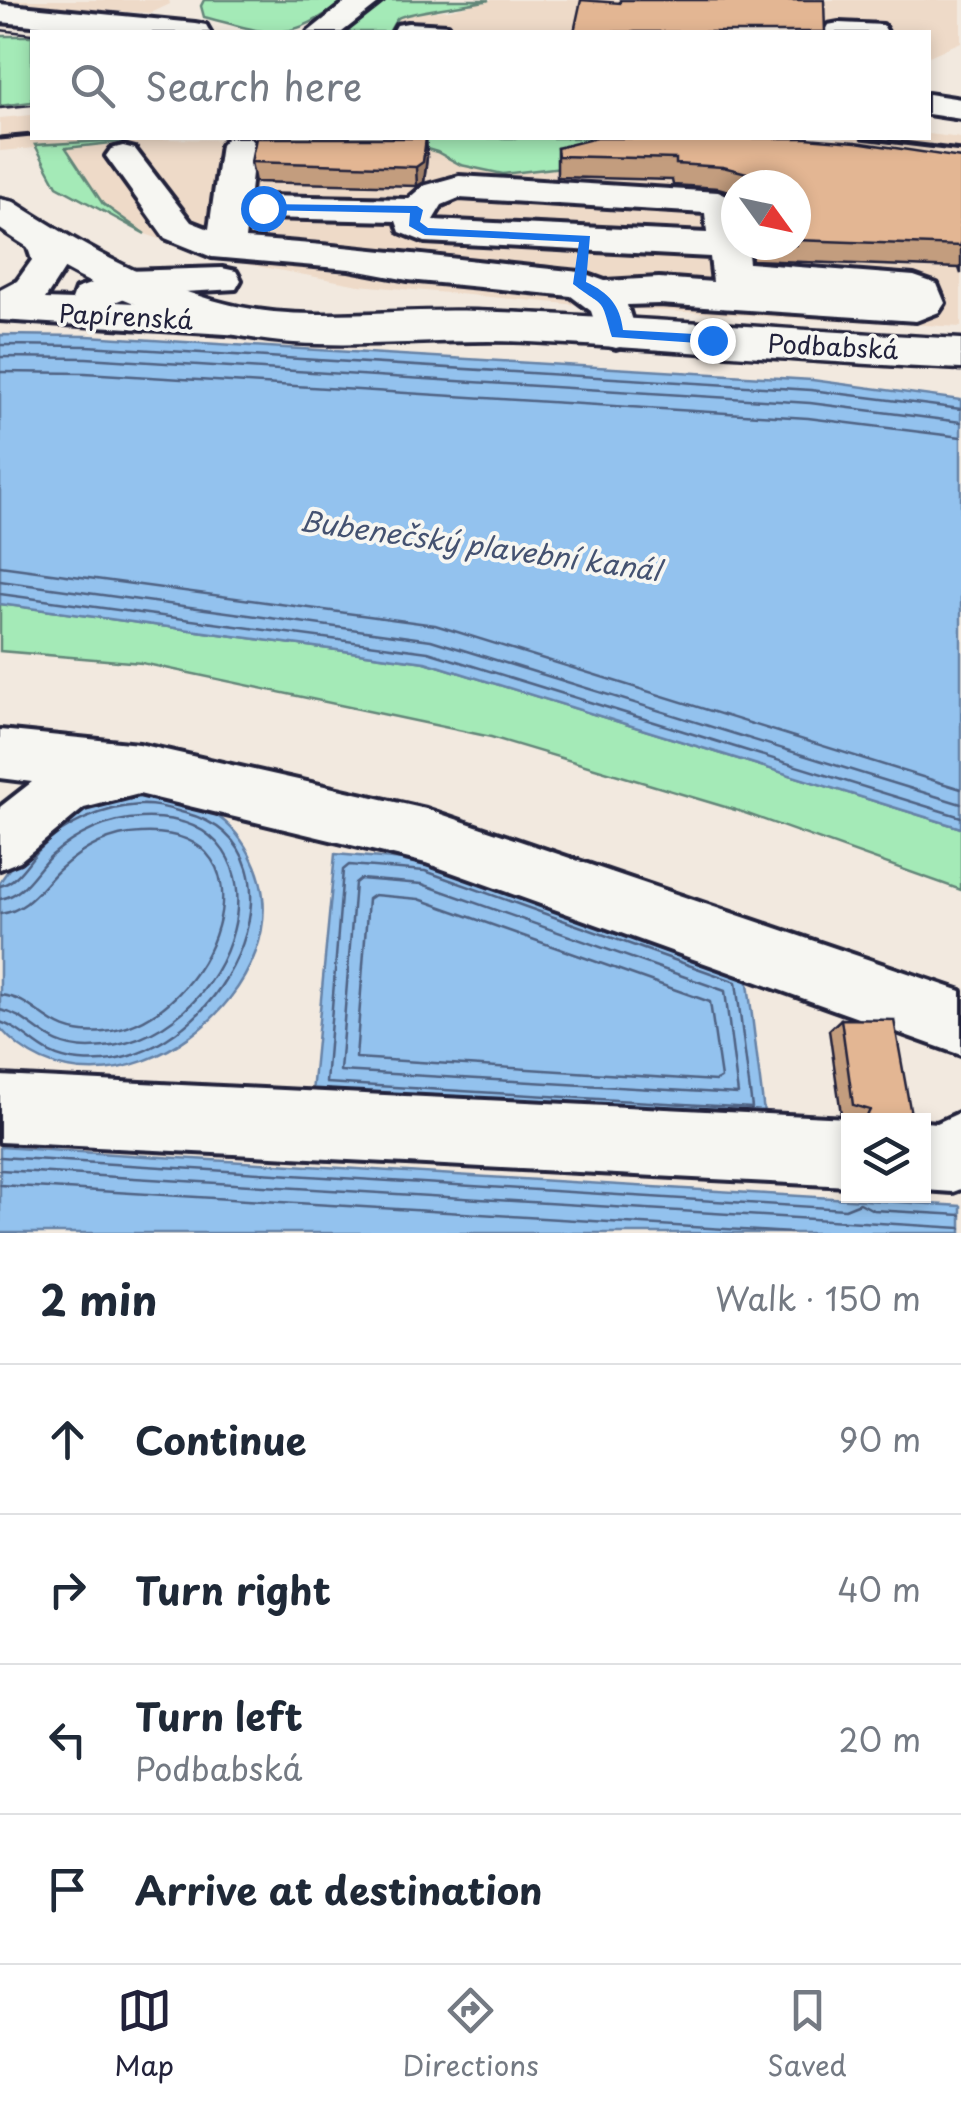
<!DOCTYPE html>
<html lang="en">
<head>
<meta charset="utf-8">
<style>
	body { margin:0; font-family:"Playpen Sans",sans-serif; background:#f2f2f3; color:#1f2937 }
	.controls { position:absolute; right:30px; bottom:30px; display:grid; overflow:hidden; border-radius:0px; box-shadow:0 5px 15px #0003 }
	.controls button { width:90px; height:90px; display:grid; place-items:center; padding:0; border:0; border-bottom:2px solid #e0e1e3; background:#fff; color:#1f2937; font:50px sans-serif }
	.compass { position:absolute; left:721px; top:170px; width:90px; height:90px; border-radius:50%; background:#fff; box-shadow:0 5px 15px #0003; rotate:123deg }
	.stop { position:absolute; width:30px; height:30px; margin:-22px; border:8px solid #1a73e8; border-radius:50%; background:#fff }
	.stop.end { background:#1a73e8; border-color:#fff; box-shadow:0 2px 10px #0008 }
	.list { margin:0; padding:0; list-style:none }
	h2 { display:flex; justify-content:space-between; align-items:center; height:130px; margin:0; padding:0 40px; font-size:42px }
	h2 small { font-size:32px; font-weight:400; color:#747a83 }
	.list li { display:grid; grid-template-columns:65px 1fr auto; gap:30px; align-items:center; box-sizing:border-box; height:150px; padding:0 40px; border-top:2px solid #e0e1e3 }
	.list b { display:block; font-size:38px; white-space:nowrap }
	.list p { margin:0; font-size:32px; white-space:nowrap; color:#747a83 }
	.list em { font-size:32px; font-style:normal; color:#747a83 }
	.icon { flex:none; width:55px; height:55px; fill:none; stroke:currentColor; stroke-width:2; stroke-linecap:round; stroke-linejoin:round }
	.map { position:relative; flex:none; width:961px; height:1233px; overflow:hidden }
	.search { position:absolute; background:#fff; box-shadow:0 5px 15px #0003; left:30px; right:30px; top:30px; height:110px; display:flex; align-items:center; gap:25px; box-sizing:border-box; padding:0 35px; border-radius:0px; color:#747a83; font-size:38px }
	.sheet { height:730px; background:#fff }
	nav { display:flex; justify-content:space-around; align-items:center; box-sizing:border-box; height:140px; border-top:2px solid #e0e1e3; background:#fff; font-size:28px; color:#747a83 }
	nav a { display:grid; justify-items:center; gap:5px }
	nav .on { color:#22223b }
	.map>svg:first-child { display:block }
</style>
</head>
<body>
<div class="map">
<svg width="961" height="1233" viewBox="0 0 961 1233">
	<rect width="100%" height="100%" fill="#f2e9df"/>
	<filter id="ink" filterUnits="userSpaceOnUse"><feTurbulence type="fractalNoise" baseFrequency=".01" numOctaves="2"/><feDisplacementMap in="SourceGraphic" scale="20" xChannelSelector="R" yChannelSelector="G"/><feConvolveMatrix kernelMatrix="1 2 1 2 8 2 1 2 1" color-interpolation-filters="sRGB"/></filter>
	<g filter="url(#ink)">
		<path fill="#eedac8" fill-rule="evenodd" d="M0 0H169L170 4 151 13 35 7Z
			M489 0H961V42L929 56 928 32H389L398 18 415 12 449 10Z
			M32 115V138L400 141 437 152 461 165 503 174 562 167 615 138H928L929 134 961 138V327L612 308 359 285 218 259 145 234 103 204 66 147 118 141 0 151V118ZM736 185H796V245H736Z"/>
		<path fill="#a4eab7" stroke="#638679" stroke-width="2.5" d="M204 0H346C286 44 273 35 204 17L201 6Z
			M386 0H489C474 4 405 12 398 18 394 22 392 28 389 32H342Z
			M0 36H32V102L0 106Z
			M157 138 66 148 103 204 145 234 57 186 35 145Z
			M256 138H597L562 167 503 174 461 165 437 152 400 141Z
			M0 604 425 662 961 828V890L742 812 491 737 142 663 0 651Z"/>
		<path fill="#93c2ee" stroke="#6682a6" stroke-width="2.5" d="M0 335 87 336 812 380 961 400V828L425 662 0 604Z
			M155 795C172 800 191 803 207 810 225 818 240 836 249 853 321 985 106 1149 0 1028V882L14 862 83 809 109 800Z
			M335 854 427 862 747 975 765 1121 312 1093Z
			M0 1147 961 1206V1233H0Z"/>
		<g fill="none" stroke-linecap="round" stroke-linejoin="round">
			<path stroke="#4f6283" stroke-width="2.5" d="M0 345 87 346 811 390 961 409
				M0 357 86 358 810 403 961 422
				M0 372 85 373 808 418 961 437
				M0 566 435 625 961 789
				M0 581 431 640 961 804
				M0 594 428 652 961 817
				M349 865 425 871 736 982 752 1108 326 1083 343 870Z
				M360 879 422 884 725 991 738 1094 340 1071 355 883Z
				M0 886C18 881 26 864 38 851 63 824 104 807 140 805 156 804 170 809 185 813 324 849 222 1074 80 1061 37 1057 31 1032 0 1022
				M374 895 419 899 710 1002 721 1078 716 1081 356 1058 368 899Z
				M0 899C25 895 34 872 51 856 76 834 109 819 141 818 305 811 241 1047 89 1048 42 1048 34 1016 0 1010
				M0 914C29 910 40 888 59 870 82 849 110 834 141 833 285 826 215 1021 104 1032 45 1038 40 998 0 995
				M0 1157 845 1209 860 1203 873 1210 961 1215
				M0 1170 961 1228
				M0 1185 791 1233"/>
			<g stroke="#22223b" stroke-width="8">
				<path id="minor" d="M348 0H383L342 32H308Z
					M0 4 195 23 206 25 210 32H106L0 22Z
					M408 23 448 25 452 32H393L397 25Z
					M839 23 883 25 887 32H824L828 25Z
					M928 94 961 99V119L928 114Z
					M227 138H250L255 145 249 201 263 196 408 199 423 186 459 176 718 192 736 200V245H747L749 263 914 276 937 284 945 303 939 312 916 321 659 304 627 305 636 334 630 344 616 348 602 344 591 311 571 296 408 280 349 269 212 257 165 238 106 156 111 149 123 146 135 149 191 222 209 229 221 145ZM459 198 705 213 707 233 433 220 442 205ZM248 212 263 218 396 221 400 232 425 242 710 257 713 282 659 278 605 281 580 272C468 261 357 246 245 239Z
					M45 230 58 234 70 260 45 299 72 300 76 289 126 271 222 268 236 271 241 280 236 289 132 295 115 302 242 309 256 313 262 322 256 331 242 335 0 320V290L17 281 32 260 26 242 32 234Z
					M0 730 139 744 426 809 961 991V1055L426 863 139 794 84 808 20 861 0 869V807L32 782 0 778Z
					M0 1076 848 1118 854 1120H848V1186L0 1142Z
					M961 1112V1189L953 1192 924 1190V1122L937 1123Z"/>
			</g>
			<g stroke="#22223b" stroke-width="7">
				<path id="major" d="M0 199 14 202C84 247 159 290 241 307 318 322 397 308 476 311 638 317 799 331 961 339V369C817 363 673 349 529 342 451 338 372 348 294 343 188 336 87 288 0 229Z"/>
			</g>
			<use href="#minor" fill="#f6f6f2" fill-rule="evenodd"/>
			<use href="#major" fill="#f6f6f2" fill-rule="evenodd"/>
			<path stroke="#22223b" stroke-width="2.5" d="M0 30 32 34
				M0 108 32 105"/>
			<path stroke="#22223b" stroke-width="5" d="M0 138 32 135
				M862 138 961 150"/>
		</g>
		<path fill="#c39d7e" stroke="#22223b" stroke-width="2.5" d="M426 138 427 157 424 182 417 186 255 182 251 162Z
			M557 148 961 158V274L959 268 752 260 750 245H796V185H736V193L718 188 673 185 672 180 557 177Z
			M841 1019 912 1120H856L857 1118 841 1114 829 1030Z"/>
		<path fill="#9f7f67" stroke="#22223b" stroke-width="2.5" d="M426 138 427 157 424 182 417 186 416 167Z"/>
		<path fill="#e3b693" stroke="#22223b" stroke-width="2.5" d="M581 0 620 3V0H824L825 32H574Z
			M256 138H426L423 162 416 167 251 162Z
			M596 138H806L856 142 961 158V246L796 240V185H749L747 173 723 167 676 164V159L558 156 557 148Z
			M841 1019 894 1020 912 1120H865L870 1110 853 1105Z"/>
	</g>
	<path fill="#1a73e8" d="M263 204 417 206 423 210 420 222 428 228 590 236 586 282C609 293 620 305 623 330L712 335 719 340 712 344 612 337C600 295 607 310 573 284L579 242 425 235 409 226 410 213 259 210Z"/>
	<g text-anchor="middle" stroke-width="8" stroke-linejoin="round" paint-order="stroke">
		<g font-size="25" fill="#22223b" stroke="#f6f6f2">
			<text transform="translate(126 317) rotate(3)" y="9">Papírenská</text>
			<text transform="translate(833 347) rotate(3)" y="9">Podbabská</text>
		</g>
		<g font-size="28" font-style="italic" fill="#445271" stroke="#f6f6f2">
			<text transform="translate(480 546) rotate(8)" y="10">Bubenečský plavební kanál</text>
		</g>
	</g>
</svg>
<div class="controls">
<button><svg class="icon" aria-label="layers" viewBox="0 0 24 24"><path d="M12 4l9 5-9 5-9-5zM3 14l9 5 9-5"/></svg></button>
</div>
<svg class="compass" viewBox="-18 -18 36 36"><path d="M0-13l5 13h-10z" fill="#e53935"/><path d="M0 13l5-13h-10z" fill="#747a83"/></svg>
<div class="stop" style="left:263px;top:208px"></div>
<div class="stop end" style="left:712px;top:340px"></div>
<div class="search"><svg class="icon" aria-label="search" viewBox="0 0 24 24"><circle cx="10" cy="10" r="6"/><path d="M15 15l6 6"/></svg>Search here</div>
</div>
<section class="sheet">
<h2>2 min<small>Walk · 150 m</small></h2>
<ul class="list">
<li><svg class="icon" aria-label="ahead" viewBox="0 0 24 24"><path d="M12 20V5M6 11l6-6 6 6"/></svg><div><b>Continue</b></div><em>90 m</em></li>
<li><svg class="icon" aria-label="right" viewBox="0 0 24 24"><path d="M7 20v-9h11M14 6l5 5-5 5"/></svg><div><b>Turn right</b></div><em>40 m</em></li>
<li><svg class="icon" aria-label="left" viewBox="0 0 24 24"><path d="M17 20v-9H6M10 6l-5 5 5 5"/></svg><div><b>Turn left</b><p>Podbabská</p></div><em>20 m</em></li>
<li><svg class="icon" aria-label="arrive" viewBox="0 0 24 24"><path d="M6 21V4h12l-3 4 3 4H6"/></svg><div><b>Arrive at destination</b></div></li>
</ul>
</section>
<nav>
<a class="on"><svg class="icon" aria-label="map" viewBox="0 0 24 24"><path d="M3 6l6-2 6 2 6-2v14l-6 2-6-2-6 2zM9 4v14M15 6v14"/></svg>Map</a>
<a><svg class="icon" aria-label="directions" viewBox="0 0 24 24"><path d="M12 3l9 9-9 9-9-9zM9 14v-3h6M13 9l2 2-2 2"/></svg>Directions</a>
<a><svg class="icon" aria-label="saved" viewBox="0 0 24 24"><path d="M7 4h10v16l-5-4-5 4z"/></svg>Saved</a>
</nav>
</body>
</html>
